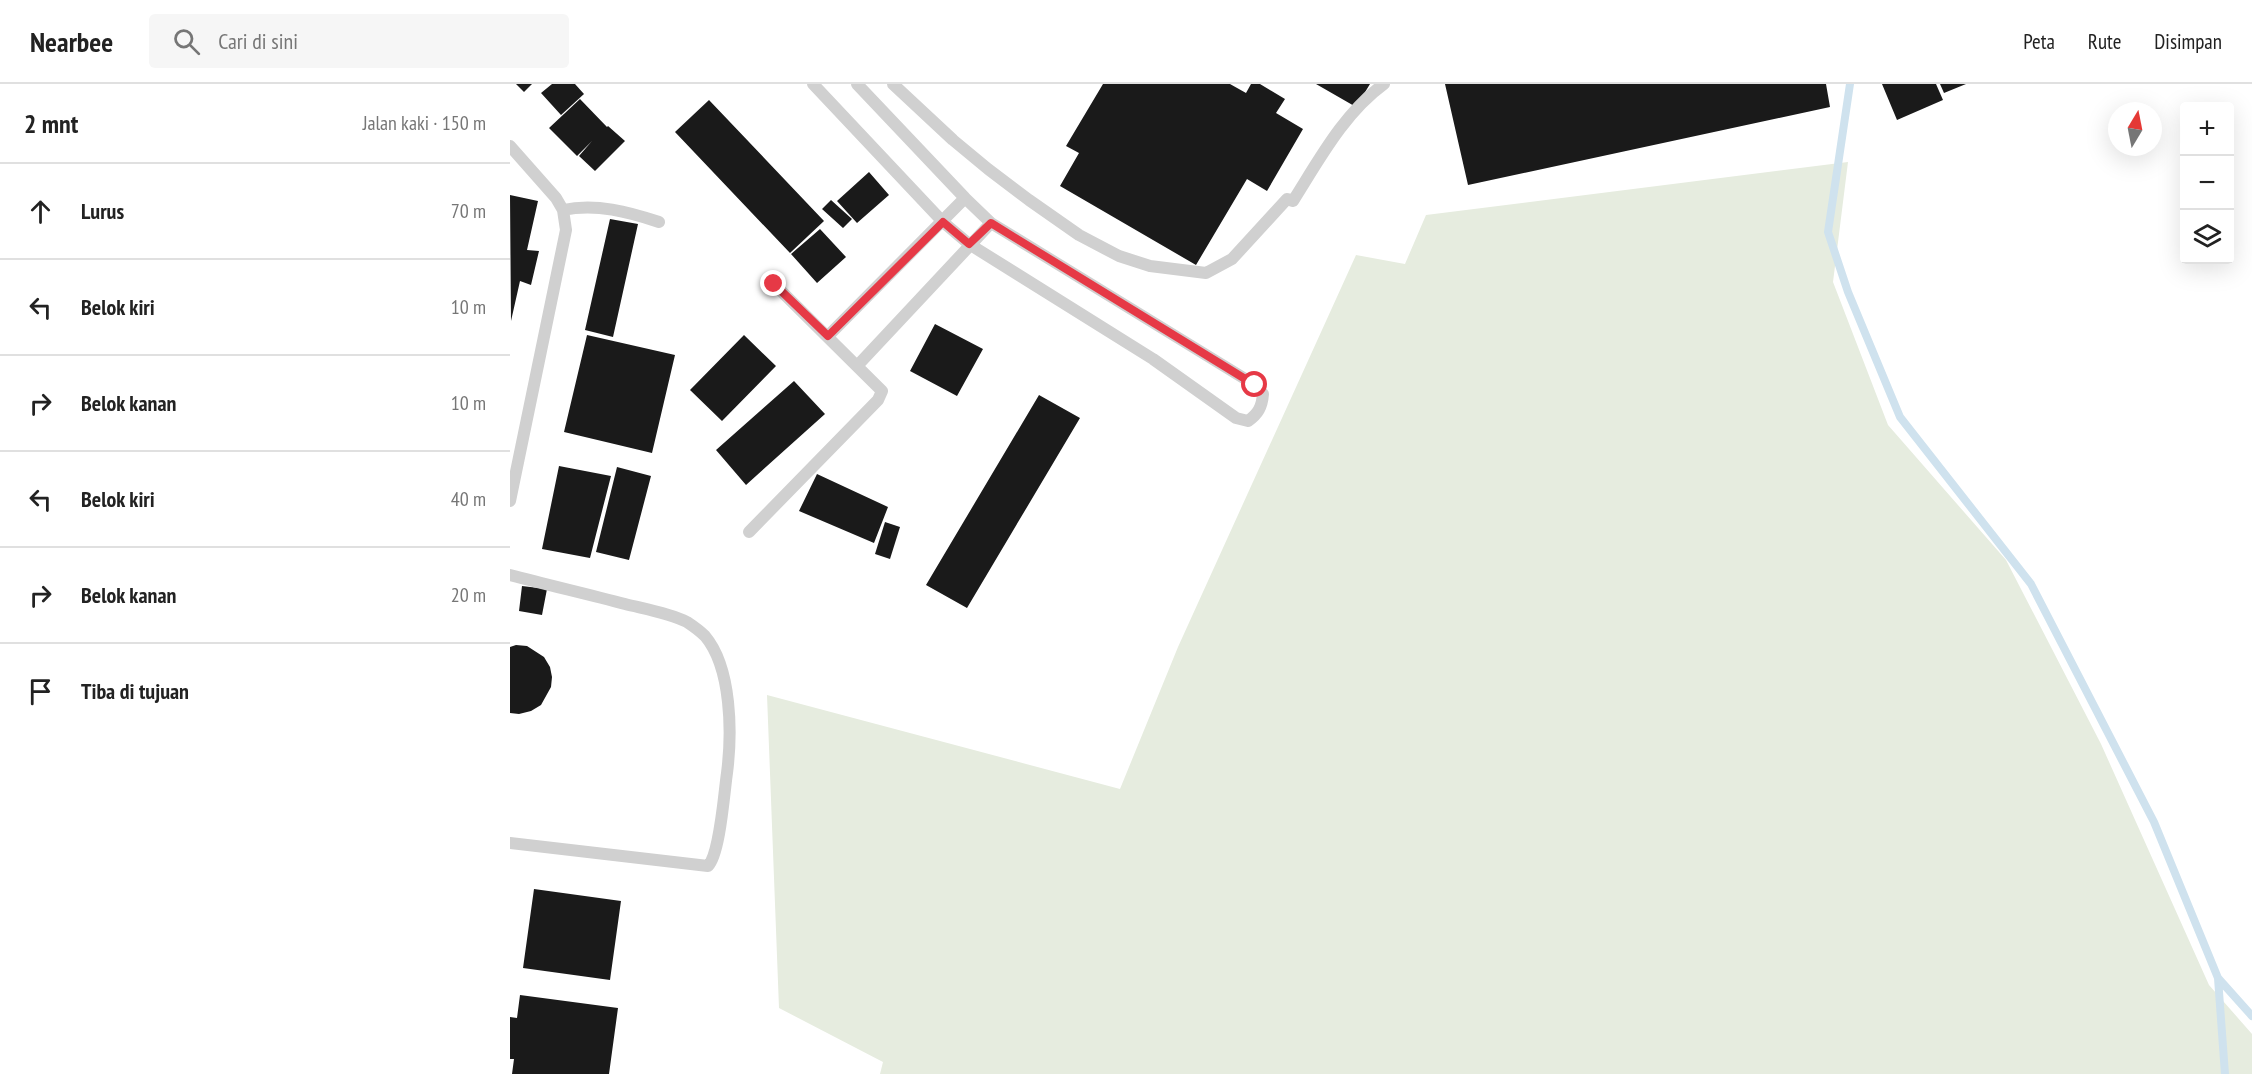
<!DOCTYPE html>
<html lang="id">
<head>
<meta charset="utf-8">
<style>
	body { margin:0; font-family:"PT Sans Narrow",sans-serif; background:#f6f6f6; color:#222 }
	.controls { position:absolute; right:18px; top:18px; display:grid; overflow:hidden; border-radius:6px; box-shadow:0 6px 24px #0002 }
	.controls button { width:54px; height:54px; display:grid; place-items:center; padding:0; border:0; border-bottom:2px solid #e0e0e0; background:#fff; color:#222; font:30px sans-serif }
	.compass { position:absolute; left:1598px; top:18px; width:54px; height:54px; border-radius:50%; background:#fff; box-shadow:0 6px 24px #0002; rotate:10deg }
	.stop { position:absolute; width:18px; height:18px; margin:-14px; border:4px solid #e63946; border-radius:50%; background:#fff }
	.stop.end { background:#e63946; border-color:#fff; box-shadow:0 2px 6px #0008 }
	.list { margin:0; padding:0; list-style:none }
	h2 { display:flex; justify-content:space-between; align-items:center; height:78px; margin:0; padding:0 24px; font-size:26px }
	h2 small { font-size:20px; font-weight:400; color:#767676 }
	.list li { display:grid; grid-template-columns:39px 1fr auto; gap:18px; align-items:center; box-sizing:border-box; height:96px; padding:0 24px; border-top:2px solid #e0e0e0 }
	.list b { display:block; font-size:22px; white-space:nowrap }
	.list em { font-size:20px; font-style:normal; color:#767676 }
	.icon { flex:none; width:33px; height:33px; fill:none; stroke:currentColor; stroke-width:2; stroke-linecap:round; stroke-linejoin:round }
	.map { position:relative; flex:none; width:1742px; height:990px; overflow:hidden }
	header { display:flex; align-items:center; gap:36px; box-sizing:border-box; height:84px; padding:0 30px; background:#fff; border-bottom:2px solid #e0e0e0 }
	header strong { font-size:28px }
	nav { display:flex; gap:33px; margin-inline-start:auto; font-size:21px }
	.search { width:420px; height:54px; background:#f6f6f6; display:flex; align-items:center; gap:15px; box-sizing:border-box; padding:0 21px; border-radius:6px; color:#767676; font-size:22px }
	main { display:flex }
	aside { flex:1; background:#fff }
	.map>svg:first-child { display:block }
</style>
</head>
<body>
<header>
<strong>Nearbee</strong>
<div class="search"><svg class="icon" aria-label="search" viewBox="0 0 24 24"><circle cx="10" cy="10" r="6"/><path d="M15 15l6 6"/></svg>Cari di sini</div>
<nav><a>Peta</a><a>Rute</a><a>Disimpan</a></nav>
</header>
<main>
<aside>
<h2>2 mnt<small>Jalan kaki · 150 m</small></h2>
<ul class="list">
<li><svg class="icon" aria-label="ahead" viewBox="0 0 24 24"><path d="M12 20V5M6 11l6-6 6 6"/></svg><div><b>Lurus</b></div><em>70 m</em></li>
<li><svg class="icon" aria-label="left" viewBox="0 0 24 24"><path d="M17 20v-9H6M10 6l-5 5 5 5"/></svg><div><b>Belok kiri</b></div><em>10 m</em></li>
<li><svg class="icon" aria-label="right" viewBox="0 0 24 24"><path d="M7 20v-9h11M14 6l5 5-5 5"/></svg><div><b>Belok kanan</b></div><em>10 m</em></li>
<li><svg class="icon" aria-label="left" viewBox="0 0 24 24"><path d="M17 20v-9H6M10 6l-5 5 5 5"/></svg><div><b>Belok kiri</b></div><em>40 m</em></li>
<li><svg class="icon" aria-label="right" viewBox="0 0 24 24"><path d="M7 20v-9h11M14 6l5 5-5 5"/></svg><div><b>Belok kanan</b></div><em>20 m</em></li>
<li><svg class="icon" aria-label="arrive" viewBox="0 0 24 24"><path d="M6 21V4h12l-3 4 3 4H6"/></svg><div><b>Tiba di tujuan</b></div></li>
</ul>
</aside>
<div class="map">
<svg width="1742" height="990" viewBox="0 0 1742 990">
	<rect width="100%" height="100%" fill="#fff"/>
	<path fill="#e6ecdf" d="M1338 78 1323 198 1378 341 1496 476 1591 660 1699 901 1742 950V990H370L373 978 269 924 257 611 610 705 668 563 846 171 895 180 916 131Z"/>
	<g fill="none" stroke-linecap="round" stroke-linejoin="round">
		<path stroke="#cfe2ee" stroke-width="8" d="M1340 0 1318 148 1338 208 1390 333 1521 500 1644 738 1708 894 1742 932
			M1708 894 1715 990"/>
	</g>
	<path fill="#1a1a1a" d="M6 0H22L14 8Z
		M42 0H65L74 10 51 31 31 9Z
		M593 0H720L736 9 741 0H750L775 15 766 29 793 45 757 107 737 95 686 181 550 102 569 69 556 62Z
		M806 0H860L846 23Z
		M935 0H1316L1320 23 958 101Z
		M1372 0H1426L1433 16 1387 36Z
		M1430 0H1456L1434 9Z
		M70 15 97 43 98 42 115 57 85 87 69 72 82 57 67 72 39 44Z
		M199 16 314 137 280 169 165 48Z
		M359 88 379 111 347 139 327 117Z
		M0 111 28 117 17 166 29 167 21 201 10 197 1 237Z
		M321 116 342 135 333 144 312 125Z
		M100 135 128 140 103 253 75 246Z
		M310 145 336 173 307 199 281 170Z
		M425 240 473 265 447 312 400 287Z
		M77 251 165 271 142 369 54 348Z
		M234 251 266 282 212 337 180 306Z
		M284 297 315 330 236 401 206 366Z
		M529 311 570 334 457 524 416 501Z
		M49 382 101 392 80 474 32 465Z
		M107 383 141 392 119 476 86 468Z
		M307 390 378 423 364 459 289 427Z
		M375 438 390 443 380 475 365 470Z
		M12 502 37 505 32 531 9 527Z
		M6 561 17 562 34 573 40 583 42 593 41 603 31 621 21 627 9 630 0 629V563Z
		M24 805 111 817 100 896 13 884Z
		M10 911 108 924 99 990H2L4 975H0V933L7 934Z"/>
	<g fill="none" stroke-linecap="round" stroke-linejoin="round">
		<path stroke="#d0d0d0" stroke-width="12" d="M303 0 433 138 459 160 643 275 726 334 738 337C748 330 752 323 753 310L745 301 481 139 455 114 347 0
			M383 0 443 56 478 85 519 116 569 151 609 172 640 182 696 189 722 175 777 115 783 117C809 76 834 29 874 0
			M0 62 46 114 53 126 56 146 0 417
			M53 126C86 119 119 128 149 138
			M318 252 455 114
			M348 281 481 139
			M239 448 368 316 372 307 264 200
			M0 491C38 501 77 510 115 520 135 525 159 529 177 538 183 542 190 547 195 552 222 584 222 650 217 689 214 709 210 770 198 782L0 759"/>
	</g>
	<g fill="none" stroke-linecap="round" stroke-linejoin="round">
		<path stroke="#e63946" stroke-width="8" d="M264 200 318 252 433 138 459 160 481 139 745 301"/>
	</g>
</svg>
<div class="controls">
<button>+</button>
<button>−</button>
<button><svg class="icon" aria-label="layers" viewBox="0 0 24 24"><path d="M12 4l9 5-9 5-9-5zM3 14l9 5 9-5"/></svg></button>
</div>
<svg class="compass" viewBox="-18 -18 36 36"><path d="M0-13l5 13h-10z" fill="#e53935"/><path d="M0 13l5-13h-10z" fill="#767676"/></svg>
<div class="stop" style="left:745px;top:301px"></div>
<div class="stop end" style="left:264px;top:200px"></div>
</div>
</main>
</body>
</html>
